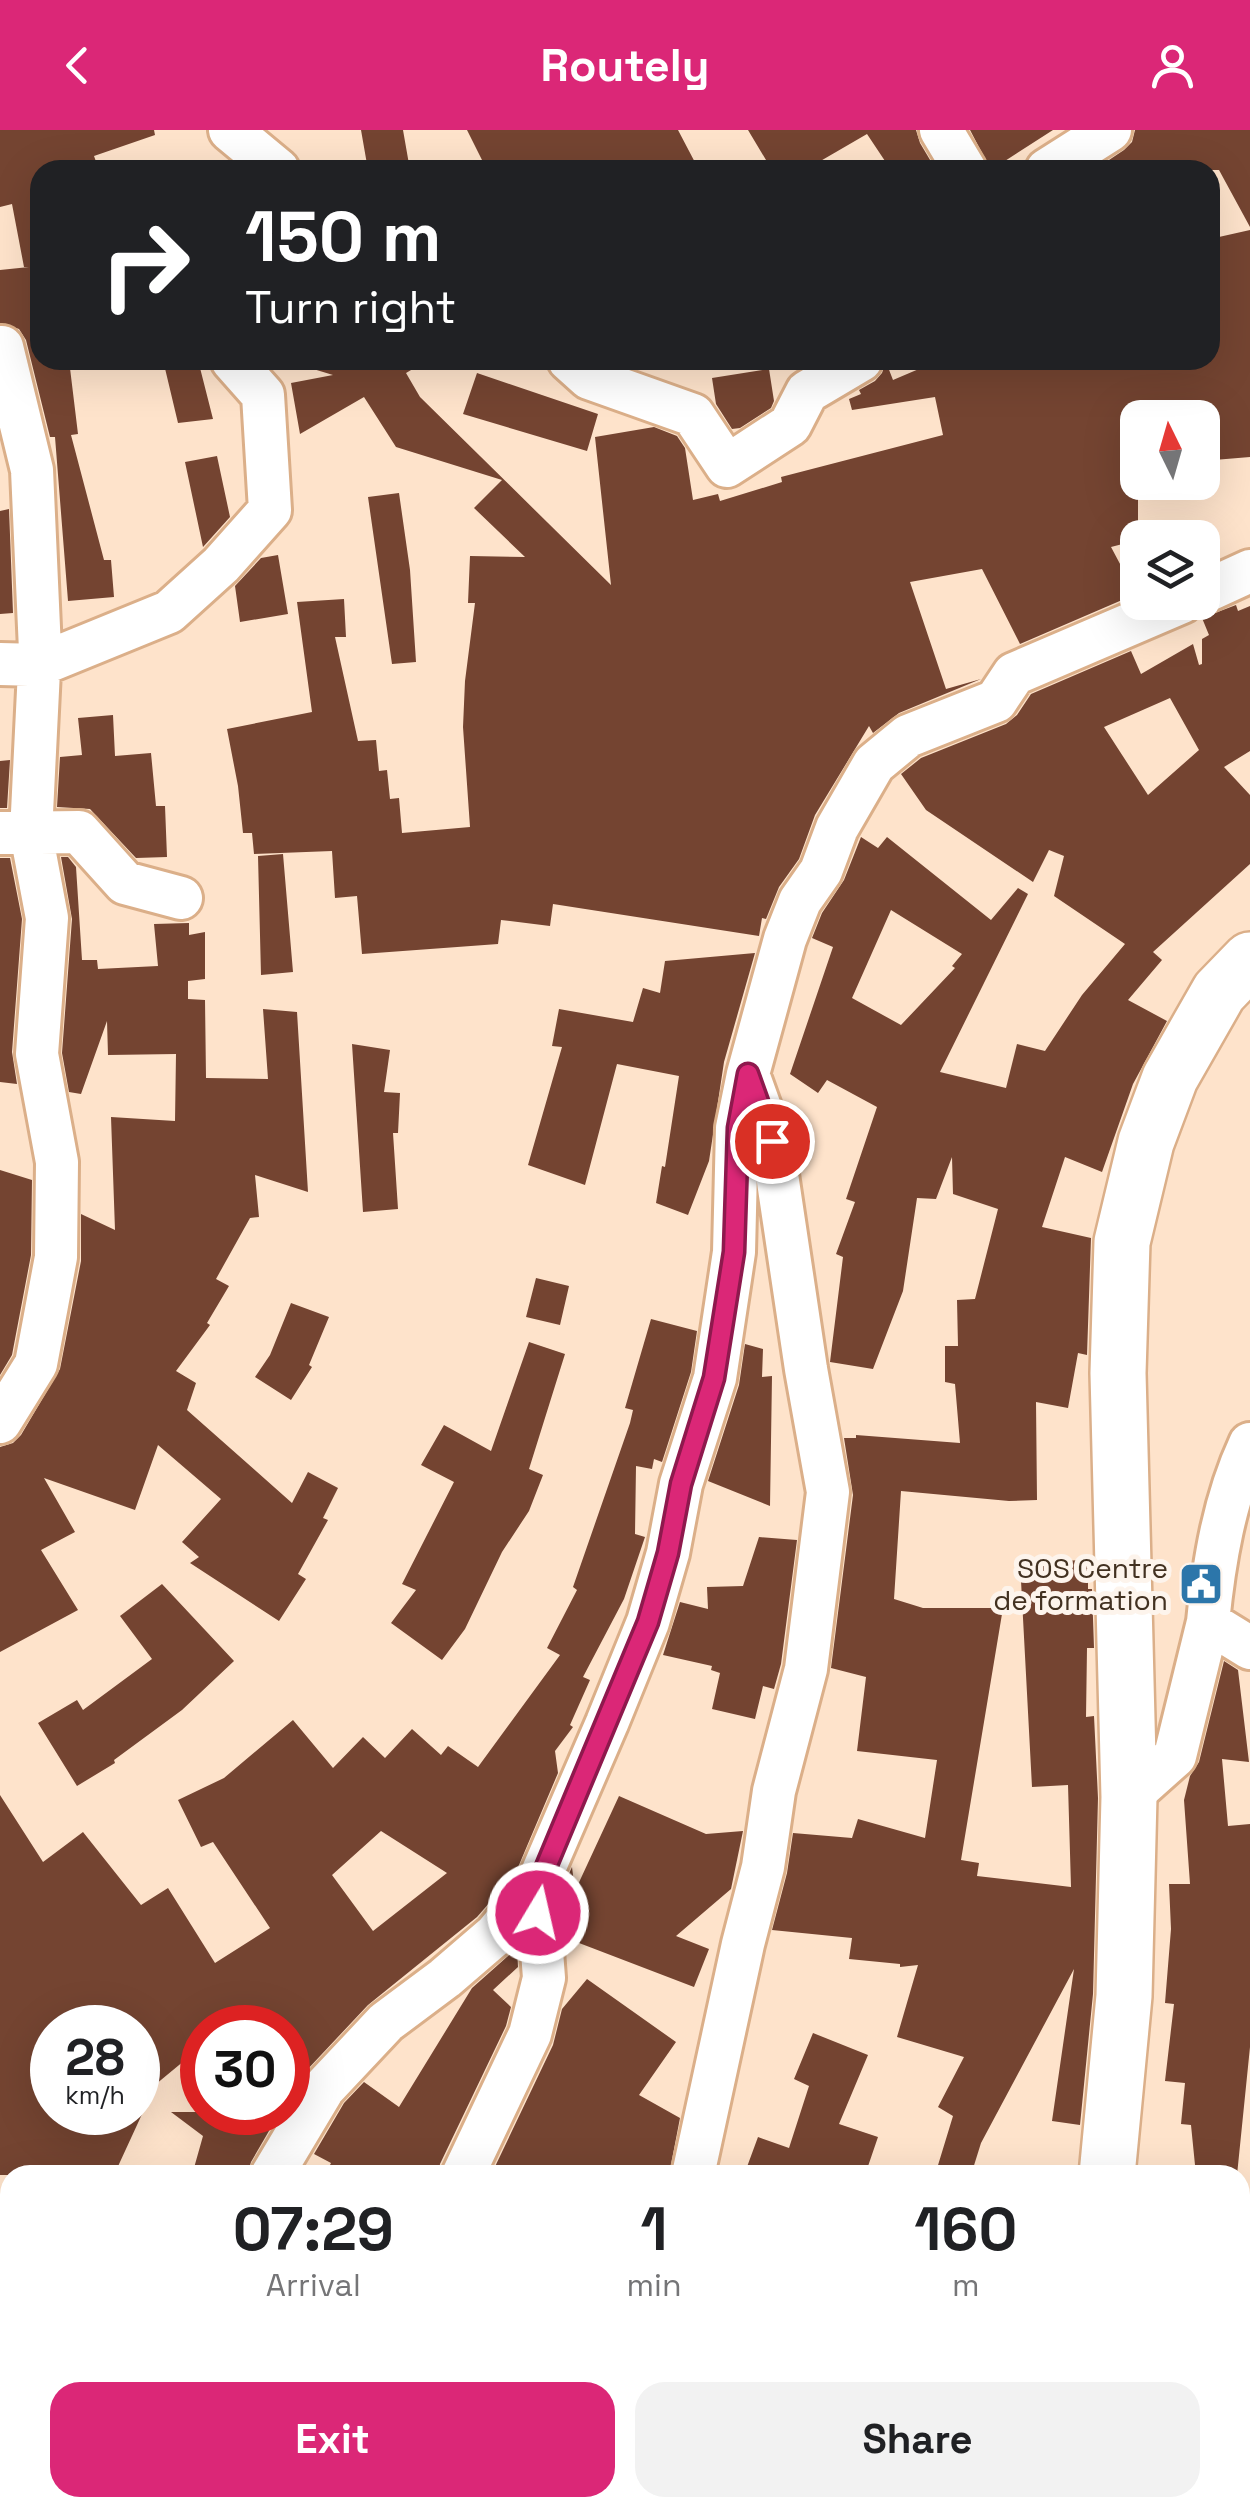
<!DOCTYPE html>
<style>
:root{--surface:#fff;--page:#f2f2f2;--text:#202124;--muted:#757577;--accent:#db2777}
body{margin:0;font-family:"Space Grotesk",sans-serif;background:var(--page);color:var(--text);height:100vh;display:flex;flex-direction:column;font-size:38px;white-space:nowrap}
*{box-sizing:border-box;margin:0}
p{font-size:32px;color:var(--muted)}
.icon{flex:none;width:55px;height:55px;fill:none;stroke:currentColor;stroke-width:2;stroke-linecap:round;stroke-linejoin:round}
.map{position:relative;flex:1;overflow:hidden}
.panel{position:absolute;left:0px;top:2035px;width:1250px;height:352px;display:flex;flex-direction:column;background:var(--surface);border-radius:30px 30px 0 0;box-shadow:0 10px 40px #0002}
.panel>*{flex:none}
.hud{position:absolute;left:30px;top:30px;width:1190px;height:210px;border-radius:30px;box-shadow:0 10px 40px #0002;background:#202124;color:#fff;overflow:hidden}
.needle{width:65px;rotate:355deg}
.controls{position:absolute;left:1120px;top:270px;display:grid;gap:20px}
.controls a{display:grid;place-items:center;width:100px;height:100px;border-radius:20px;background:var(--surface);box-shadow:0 10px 40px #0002;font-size:50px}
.speed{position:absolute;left:30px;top:1875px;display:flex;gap:20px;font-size:50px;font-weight:700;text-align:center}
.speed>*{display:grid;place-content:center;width:130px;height:130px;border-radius:50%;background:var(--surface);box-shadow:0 10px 40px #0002;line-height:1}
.speed small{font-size:25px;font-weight:400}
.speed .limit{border:15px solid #d22;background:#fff;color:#111}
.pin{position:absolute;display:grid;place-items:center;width:85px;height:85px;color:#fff;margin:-42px;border:5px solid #fff;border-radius:50%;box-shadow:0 2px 10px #0007}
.me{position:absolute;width:110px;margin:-55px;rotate:9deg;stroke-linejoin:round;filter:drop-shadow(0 0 8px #0008)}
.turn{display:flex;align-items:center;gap:35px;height:210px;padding:0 50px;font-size:45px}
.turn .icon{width:130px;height:130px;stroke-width:2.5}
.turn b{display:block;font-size:70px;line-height:85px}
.eta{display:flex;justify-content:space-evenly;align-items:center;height:170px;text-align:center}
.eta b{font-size:60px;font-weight:700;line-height:70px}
.cta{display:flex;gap:20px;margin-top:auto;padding:20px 50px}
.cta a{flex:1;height:115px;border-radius:30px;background:var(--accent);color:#fff;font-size:40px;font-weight:700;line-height:115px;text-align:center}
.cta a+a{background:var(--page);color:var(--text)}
header{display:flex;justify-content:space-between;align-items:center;height:130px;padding:0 50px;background:var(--accent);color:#fff;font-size:45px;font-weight:700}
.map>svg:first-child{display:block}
.building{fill:#744431;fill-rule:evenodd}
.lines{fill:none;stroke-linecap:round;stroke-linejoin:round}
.minor-casing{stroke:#dbaf89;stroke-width:48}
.tertiary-casing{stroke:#dbaf89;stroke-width:60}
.minor{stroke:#fff;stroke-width:42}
.tertiary{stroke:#fff;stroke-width:55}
.route-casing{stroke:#8e194d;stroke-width:25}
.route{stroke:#db2777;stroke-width:18}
.labels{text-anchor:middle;stroke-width:10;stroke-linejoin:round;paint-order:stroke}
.poi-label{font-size:28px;fill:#423121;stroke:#fdf4ec;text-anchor:end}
</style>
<header><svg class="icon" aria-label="back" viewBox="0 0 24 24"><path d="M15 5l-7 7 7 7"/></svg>Routely<svg class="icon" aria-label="person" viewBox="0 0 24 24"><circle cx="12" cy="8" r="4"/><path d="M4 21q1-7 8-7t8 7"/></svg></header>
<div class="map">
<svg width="1250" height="2386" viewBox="0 0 1250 2386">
<rect width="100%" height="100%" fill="#fee3cb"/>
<path class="building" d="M 0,0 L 154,0 L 155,5 L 94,26 L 99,40 L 40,40 L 40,230 L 69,230 L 78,304 L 71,305 L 104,430 L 111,430 L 114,467 L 68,471 L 55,307 L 50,307 L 26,210 L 19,199 L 0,193 L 0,140 L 29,137 L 24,137 L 12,74 L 0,77 Z
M 361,0 L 403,0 L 410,40 L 368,40 Z
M 467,0 L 678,0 L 699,40 L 487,40 Z
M 748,0 L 916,0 L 920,13 L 936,40 L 891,40 L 867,4 L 805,40 L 772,40 Z
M 970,0 L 1053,0 L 991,40 Z
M 1135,0 L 1250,0 L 1250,97 L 1219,40 L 1094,40 L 1124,20 L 1132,12 Z
M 1250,100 L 1250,327 L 1202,331 L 1202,288 L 1123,288 L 1134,358 L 1138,357 L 1138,410 L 1111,417 L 1136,464 L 1020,514 L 982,439 L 910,452 L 946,559 L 981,549 L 899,583 L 873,603 L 869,596 L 815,685 L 799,729 L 779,757 L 766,789 L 762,788 L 759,806 L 553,774 L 550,796 L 501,790 L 498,814 L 362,824 L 357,766 L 335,768 L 332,721 L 254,724 L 252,703 L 243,703 L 238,656 L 227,599 L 312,582 L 297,472 L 344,469 L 346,507 L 335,507 L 358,611 L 376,610 L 379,641 L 387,640 L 390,669 L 399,668 L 402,703 L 470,697 L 463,597 L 465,551 L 475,473 L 468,473 L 470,426 L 525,427 L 474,378 L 502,350 L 396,317 L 364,267 L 300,304 L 291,253 L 333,245 L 310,238 L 312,230 L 422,230 L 423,233 L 406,243 L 420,267 L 611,455 L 595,307 L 654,297 L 677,306 L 685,318 L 693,370 L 718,364 L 720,371 L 782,352 L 781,347 L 943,305 L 935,267 L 852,280 L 849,269 L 861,264 L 859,260 L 875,251 L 882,243 L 886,232 L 893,250 L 940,230 L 1210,230 L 1210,109 Z
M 163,230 L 198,230 L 213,289 L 178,293 Z
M 769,239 L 774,271 L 771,278 L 740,298 L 732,299 L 716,274 L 712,248 Z
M 477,243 L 598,284 L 587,321 L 463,284 Z
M 217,326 L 230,387 L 203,417 L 185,332 Z
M 399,363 L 410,440 L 416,532 L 392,534 L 368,367 Z
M 9,379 L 13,483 L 0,484 L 0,381 Z
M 278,425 L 288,484 L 240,492 L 235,456 L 261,428 Z
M 1236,475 L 1238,481 L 1250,476 L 1250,621 L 1224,637 L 1250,665 L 1250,734 L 1153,822 L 1162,830 L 1128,870 L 1167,891 L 1133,954 L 1102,1042 L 1065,1027 L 1042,1097 L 1091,1108 L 1087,1225 L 1078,1223 L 1068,1278 L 1036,1272 L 1037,1370 L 1009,1371 L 901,1361 L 894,1469 L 923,1478 L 1003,1478 L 961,1730 L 979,1733 L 977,1746 L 1071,1757 L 1068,1655 L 1032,1657 L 1020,1432 L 1088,1430 L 1088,1459 L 1092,1459 L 1094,1518 L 1087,1518 L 1086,1587 L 1094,1586 L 1098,1668 L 1093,1864 L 1080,1995 L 1052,1991 L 1074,1839 L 981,2013 L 971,2045 L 935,2045 L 953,1986 L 938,1977 L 964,1927 L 897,1907 L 918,1835 L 900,1837 L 900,1834 L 849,1829 L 852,1808 L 772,1800 L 787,1743 L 793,1703 L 852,1708 L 858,1689 L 925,1708 L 937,1630 L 857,1621 L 866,1547 L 831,1538 L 853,1365 L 844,1308 L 856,1308 L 856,1305 L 960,1313 L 955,1254 L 945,1252 L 945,1216 L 958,1216 L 957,1170 L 975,1169 L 998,1079 L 953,1064 L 952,1027 L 936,1069 L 917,1068 L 903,1161 L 873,1239 L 830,1232 L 843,1127 L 836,1124 L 855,1072 L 846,1069 L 877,977 L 827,950 L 818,963 L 790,944 L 833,817 L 812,808 L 822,783 L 844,750 L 861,707 L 878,718 L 887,707 L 991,790 L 1018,758 L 1028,764 L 940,942 L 1006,958 L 1017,914 L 1045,921 L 1082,865 L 1125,814 L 1054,766 L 1064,726 L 1049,720 L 1033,752 L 926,680 L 901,644 L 921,628 L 1006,594 L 1017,585 L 1031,564 L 1131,521 L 1141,544 L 1193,514 L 1199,535 L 1202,534 L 1202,509 L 1209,505 L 1202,488 ZM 1170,568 L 1199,620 L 1148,665 L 1104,597 ZM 891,780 L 962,824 L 952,836 L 955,838 L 901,895 L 852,868 Z
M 113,585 L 115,626 L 151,623 L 156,676 L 165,676 L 167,727 L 136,728 L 90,679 L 57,677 L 60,627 L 82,625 L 78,588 Z
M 10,630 L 7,678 L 0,678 L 0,631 Z
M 283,724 L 293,842 L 261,845 L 258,726 Z
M 61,727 L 68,727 L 76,737 L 82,830 L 97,830 L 98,839 L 158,836 L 154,794 L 189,793 L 189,805 L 205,802 L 205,849 L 188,851 L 188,869 L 205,870 L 206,948 L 268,949 L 263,879 L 297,882 L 308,1062 L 255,1045 L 259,1087 L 250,1088 L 216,1149 L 229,1156 L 207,1193 L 210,1195 L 176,1241 L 196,1253 L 187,1280 L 292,1373 L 308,1342 L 338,1358 L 323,1388 L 328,1390 L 298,1444 L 306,1449 L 279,1491 L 190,1433 L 199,1427 L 182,1412 L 221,1369 L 158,1315 L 135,1380 L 44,1348 L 75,1402 L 41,1420 L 78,1480 L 0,1522 L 0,1317 L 13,1313 L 21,1305 L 60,1239 L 81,1131 L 81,1084 L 115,1100 L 111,987 L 175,991 L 176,924 L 108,925 L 107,891 L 81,964 L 69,962 L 62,923 L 72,789 Z
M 0,728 L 10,728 L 22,789 L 12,922 L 17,954 L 0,952 Z
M 755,823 L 724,932 L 709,1031 L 688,1085 L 656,1073 L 662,1036 L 665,1037 L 679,946 L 617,934 L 585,1055 L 528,1035 L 562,917 L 552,916 L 559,879 L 633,892 L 643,858 L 660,863 L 665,831 Z
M 352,914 L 390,920 L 384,962 L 400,963 L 398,1003 L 393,1003 L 398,1079 L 363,1082 Z
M 0,1040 L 32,1050 L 31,1125 L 12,1225 L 0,1245 Z
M 536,1148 L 569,1156 L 560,1195 L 526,1187 Z
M 291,1173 L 329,1187 L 309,1235 L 312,1237 L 291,1270 L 255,1247 L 270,1225 Z
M 651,1189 L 697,1201 L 691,1242 L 662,1332 L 654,1329 L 652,1339 L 636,1336 L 635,1404 L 645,1407 L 624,1469 L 583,1547 L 590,1550 L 570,1595 L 573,1597 L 555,1621 L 558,1643 L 516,1742 L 477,1787 L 368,1875 L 306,1941 L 288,1970 L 288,1898 L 202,1898 L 202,1916 L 138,1969 L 138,1898 L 52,1898 L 52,1982 L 143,1982 L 114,2045 L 0,2045 L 0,1665 L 43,1732 L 83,1702 L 141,1775 L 168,1758 L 215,1833 L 270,1798 L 213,1712 L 201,1717 L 178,1670 L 224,1648 L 293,1590 L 333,1638 L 363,1607 L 385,1628 L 412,1599 L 441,1625 L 448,1616 L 478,1637 L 560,1525 L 547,1518 L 577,1460 L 573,1457 L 630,1293 L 633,1280 L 625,1278 ZM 381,1701 L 447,1743 L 373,1801 L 332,1745 Z
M 529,1212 L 565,1224 L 529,1339 L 543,1345 L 529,1381 L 502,1422 L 465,1499 L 442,1530 L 391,1493 L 416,1460 L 402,1454 L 454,1352 L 421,1335 L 444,1295 L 491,1321 Z
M 745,1214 L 763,1219 L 762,1247 L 772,1246 L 770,1376 L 708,1351 L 739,1255 Z
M 759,1407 L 797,1410 L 781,1534 L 774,1559 L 763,1556 L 755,1589 L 712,1579 L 720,1543 L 711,1540 L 712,1536 L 663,1525 L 680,1472 L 708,1479 L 707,1457 L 743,1456 Z
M 162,1454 L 234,1531 L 182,1580 L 114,1630 L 115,1633 L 77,1656 L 38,1593 L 77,1570 L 83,1580 L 152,1529 L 120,1486 Z
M 1224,1531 L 1238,1540 L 1249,1632 L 1222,1629 L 1228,1696 L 1250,1694 L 1250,1917 L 1237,2045 L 1196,2045 L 1191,1995 L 1181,1994 L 1185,1953 L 1165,1951 L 1174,1874 L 1165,1873 L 1171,1799 L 1169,1754 L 1190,1754 L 1184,1670 L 1190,1646 L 1199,1632 Z
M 619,1666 L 706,1704 L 743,1701 L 731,1759 L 676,1806 L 709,1819 L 694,1857 L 566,1808 L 562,1759 L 572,1737 L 575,1761 Z
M 517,1818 L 518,1837 L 493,1860 L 511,1877 L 506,1896 L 440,2034 L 438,2045 L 325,2045 L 331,2033 L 314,2024 L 344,1973 L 364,1952 L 399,1977 L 472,1858 Z
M 587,1849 L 676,1912 L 639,1965 L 680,1988 L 669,2045 L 491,2045 L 553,1915 L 562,1879 Z
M 813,1903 L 868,1925 L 839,1994 L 878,2007 L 865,2045 L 744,2045 L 758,2007 L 789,2018 L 809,1956 L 794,1949 Z
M 171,1982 L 280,1982 L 251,2032 L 247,2045 L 192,2045 L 203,2006 Z"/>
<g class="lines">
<defs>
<path id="minor" d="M 230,0 L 278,40
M 941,0 L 965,40
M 1047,40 L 1110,0
M 569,230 L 589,248 L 693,285 L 727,336 L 790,295 L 807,262 L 861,230
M 1202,463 L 1250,441
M 0,534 L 39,535 L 169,482 L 221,435 L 270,380 L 263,265 L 232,230
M 0,703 L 79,702 L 125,753 L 181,768
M 0,1292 L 36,1234 L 56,1127 L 57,1032 L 37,924 L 47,788 L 31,703 L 40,520 L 32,340 L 2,217
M 1208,1492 C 1214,1432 1224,1370 1250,1314
M 1129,1667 L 1175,1626 L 1208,1492 L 1250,1518
M 272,2045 L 324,1958 L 386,1892 L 445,1848 L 495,1805 L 537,1755 L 607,1593 L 648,1492 L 668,1423 L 681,1354 L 715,1248 L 734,1122 L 737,998 L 748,944 L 785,809 L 800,771 L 821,741 L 837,698 L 874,634 L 908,606 L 996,571 L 1014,544 L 1182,472
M 463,2045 L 530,1904 L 544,1848 L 537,1755
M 693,2045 L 743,1814 L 763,1737 L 774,1661 L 806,1539 L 828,1362 L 806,1239 L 772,1011 L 748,944
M 1240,2321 L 1250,2318
M 162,2386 L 165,2378
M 355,2386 L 358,2378
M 622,2386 L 624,2378
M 935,2386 L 943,2378"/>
<path id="tertiary" d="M 1107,2045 L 1124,1866 L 1129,1667 L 1118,1243 L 1122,1112 L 1146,1012 L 1170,948 L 1219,862 L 1250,830
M 1080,2386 L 1080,2378"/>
</defs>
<use href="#minor" class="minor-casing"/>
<use href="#tertiary" class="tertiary-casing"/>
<use href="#minor" class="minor"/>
<use href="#tertiary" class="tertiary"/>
</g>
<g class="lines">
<defs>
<path id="route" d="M 538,1783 L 538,1756 L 648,1492 L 668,1423 L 681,1354 L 714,1248 L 734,1122 L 738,998 L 748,944 L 772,1011"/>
</defs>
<use href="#route" class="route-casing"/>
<use href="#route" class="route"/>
</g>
<defs>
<symbol id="civic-square" viewBox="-11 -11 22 22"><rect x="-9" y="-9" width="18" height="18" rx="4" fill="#2c76aa" stroke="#fdf4ec"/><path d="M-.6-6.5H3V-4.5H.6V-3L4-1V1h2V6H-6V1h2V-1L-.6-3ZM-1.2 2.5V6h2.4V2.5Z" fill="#fff"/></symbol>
</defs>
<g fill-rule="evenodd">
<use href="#civic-square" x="1176" y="1429" width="50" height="50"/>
</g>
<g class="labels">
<g class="poi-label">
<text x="1168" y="1448">SOS Centre<tspan x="1168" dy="32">de formation</tspan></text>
</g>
</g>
</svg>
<div class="controls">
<a><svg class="needle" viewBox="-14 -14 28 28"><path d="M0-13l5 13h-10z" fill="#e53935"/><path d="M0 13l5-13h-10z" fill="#757577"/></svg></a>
<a><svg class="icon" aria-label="layers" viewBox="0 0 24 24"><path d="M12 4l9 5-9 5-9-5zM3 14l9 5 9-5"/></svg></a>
</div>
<div class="speed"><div>28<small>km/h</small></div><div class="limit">30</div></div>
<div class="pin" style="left:772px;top:1011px;background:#d93025"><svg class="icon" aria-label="arrive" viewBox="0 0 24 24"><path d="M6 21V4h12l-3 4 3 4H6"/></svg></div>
<svg class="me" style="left:538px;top:1783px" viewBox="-20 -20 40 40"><circle r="17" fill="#db2777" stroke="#fff" stroke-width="3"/><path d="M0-11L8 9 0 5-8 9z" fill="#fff"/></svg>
<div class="hud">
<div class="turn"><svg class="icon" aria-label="right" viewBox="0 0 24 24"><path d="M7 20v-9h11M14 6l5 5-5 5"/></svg><div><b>150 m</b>Turn right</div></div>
</div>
<section class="panel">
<div class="eta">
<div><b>07:29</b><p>Arrival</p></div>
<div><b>1</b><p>min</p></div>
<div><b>160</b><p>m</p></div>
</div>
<div class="cta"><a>Exit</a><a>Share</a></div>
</section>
</div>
